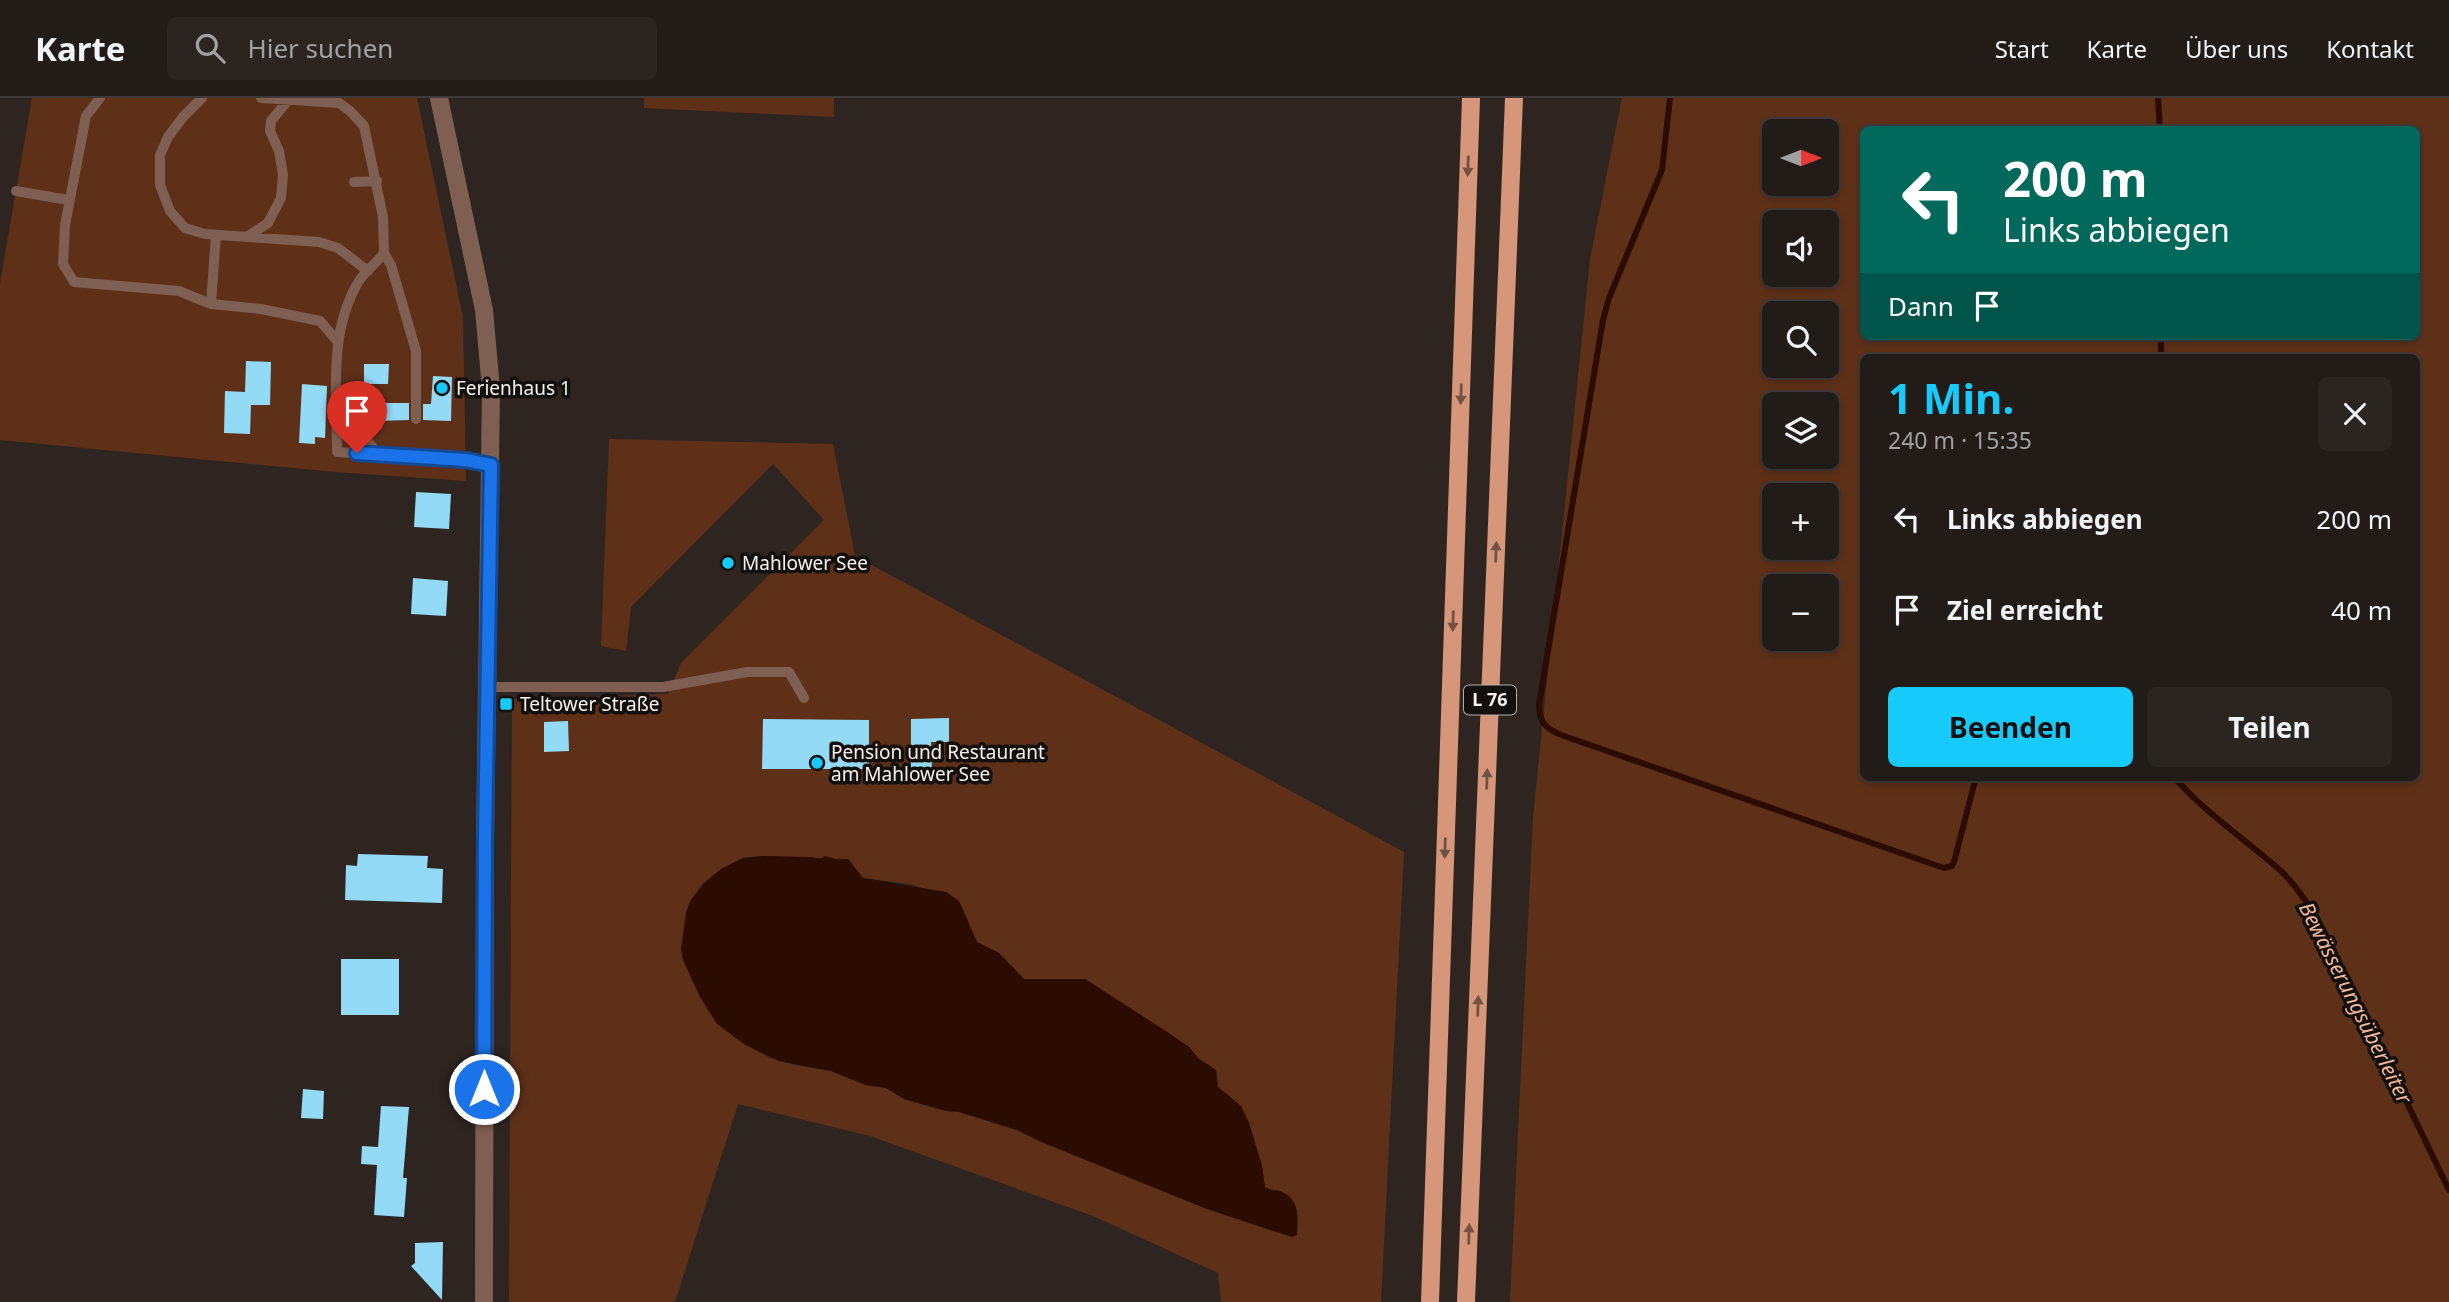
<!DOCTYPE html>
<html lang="de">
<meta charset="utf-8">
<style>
:root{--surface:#221c18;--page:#2a2521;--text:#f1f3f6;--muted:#a2a1a2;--line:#3f3a37;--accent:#16cafb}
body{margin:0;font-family:"Noto Sans",sans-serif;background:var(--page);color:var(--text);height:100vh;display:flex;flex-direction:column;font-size:26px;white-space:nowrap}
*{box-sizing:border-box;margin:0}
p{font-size:23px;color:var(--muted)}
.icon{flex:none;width:38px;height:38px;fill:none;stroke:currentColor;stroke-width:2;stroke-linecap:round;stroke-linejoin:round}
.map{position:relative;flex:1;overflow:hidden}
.side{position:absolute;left:1860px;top:256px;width:560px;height:427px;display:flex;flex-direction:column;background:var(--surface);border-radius:10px;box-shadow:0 4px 10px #0003,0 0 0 2px var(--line)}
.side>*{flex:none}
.top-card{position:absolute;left:1860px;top:28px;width:560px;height:214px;border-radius:10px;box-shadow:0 4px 10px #0003,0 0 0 2px var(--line);background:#00695c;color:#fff;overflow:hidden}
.needle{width:46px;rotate:90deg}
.controls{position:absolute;left:1762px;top:21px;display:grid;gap:14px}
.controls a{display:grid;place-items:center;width:77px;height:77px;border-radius:10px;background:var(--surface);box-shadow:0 4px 10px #0003,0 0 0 2px var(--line);font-size:35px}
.pin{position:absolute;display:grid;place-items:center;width:60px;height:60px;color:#fff;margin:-72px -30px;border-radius:50% 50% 50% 0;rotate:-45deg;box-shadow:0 0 7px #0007}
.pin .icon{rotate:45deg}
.me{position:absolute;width:77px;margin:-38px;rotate:0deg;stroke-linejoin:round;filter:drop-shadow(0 0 5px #0008)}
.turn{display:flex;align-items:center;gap:24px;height:147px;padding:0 28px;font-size:32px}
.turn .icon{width:91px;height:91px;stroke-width:2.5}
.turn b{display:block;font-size:49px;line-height:60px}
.then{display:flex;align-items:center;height:66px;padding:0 28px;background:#0003;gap:14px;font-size:26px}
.round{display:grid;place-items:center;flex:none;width:74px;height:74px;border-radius:10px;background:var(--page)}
.summary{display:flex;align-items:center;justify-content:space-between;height:119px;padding:0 28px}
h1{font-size:42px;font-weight:700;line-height:52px;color:var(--accent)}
.cta{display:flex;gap:14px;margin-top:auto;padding:14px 28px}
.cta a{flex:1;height:80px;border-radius:10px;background:var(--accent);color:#111;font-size:28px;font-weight:700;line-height:80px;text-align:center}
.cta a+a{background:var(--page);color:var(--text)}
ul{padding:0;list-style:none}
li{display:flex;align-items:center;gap:21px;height:91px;padding:0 28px}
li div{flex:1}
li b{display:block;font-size:26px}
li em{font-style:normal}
header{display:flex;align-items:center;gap:42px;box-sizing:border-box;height:98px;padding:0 35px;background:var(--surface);border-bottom:2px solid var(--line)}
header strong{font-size:33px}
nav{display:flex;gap:38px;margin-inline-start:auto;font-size:24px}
.search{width:490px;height:63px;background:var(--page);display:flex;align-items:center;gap:18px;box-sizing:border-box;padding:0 24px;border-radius:10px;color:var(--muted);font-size:26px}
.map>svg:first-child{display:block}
.green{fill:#5e3018;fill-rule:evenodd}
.water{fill:#2c0b00}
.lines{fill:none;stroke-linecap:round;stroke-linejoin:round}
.stream{stroke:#2c0b00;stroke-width:6}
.building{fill:#93daf6}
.lane{stroke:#7e5f51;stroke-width:10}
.street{stroke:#7e5f51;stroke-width:18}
.primary{stroke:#d59679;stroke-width:18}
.oneway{fill:#745243}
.route-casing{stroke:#114b97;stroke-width:18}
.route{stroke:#1a73e8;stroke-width:12}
.poi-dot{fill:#16cafb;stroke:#130f0d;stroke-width:2.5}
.labels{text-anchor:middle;stroke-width:7;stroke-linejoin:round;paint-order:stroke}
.shield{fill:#130f0d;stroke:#b3adaa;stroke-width:2}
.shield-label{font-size:18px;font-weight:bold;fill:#f8f1ee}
.poi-label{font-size:19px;fill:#f8f1ee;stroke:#130f0d;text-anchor:start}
.water-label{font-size:21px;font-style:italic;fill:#f3b79b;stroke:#130f0d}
</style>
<header>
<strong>Karte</strong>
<div class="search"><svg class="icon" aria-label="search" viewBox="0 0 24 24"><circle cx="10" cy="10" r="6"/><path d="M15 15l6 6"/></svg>Hier suchen</div>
<nav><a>Start</a><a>Karte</a><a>Über uns</a><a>Kontakt</a></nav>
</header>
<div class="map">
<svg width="2449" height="1204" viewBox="0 0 2449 1204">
<rect width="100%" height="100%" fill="#2e2520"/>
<path class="green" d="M 32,0 L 417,0 L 463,219 L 466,383 L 336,374 L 0,342 L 0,185 Z
M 644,0 L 834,0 L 834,19 L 644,10 Z
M 1622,0 L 2449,0 L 2449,1204 L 1510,1204 L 1533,719 L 1590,161 ZM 1864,32 L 2417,32 L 2417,238 L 1864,238 ZM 1827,33 L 1827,86 L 1774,86 L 1774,33 ZM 1827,124 L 1827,177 L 1774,177 L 1774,124 ZM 1827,215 L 1827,268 L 1774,268 L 1774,215 ZM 1864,259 L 2417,259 L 2417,679 L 1864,679 ZM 1827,306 L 1827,359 L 1774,359 L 1774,306 ZM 1827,397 L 1827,450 L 1774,450 L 1774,397 ZM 1774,488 L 1827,488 L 1827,541 L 1774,541 Z
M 609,341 L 833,346 L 855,458 L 1404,754 L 1381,1204 L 1221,1204 L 1218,1175 L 1093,1118 L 870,1038 L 738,1006 L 675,1204 L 509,1204 L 512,601 L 668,596 L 681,565 L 824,422 L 773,366 L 631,509 L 626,553 L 601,548 ZM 763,758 L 848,761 L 863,780 L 910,786 L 959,803 L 977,844 L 999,855 L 1024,881 L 1085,881 L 1189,949 L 1198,960 L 1216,972 L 1218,989 L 1241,1008 L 1249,1025 L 1262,1068 L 1265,1090 L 1269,1092 L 1281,1093 C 1298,1110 1302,1115 1292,1139 L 1207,1111 L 1039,1043 L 1017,1032 L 959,1014 L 946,1013 L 904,1001 L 886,990 L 866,987 L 831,973 L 795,967 L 770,960 L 744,946 L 708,912 L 691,881 L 691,802 L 703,786 L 721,771 L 743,760 Z"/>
<path class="water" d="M 763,758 L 812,759 L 820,761 L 825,758 L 839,762 L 848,761 L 863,780 L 946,794 L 959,803 L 977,844 L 999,855 L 1024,881 L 1085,881 L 1166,933 L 1189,949 L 1198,960 L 1216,972 L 1218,989 L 1241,1008 L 1249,1025 L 1262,1068 L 1265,1089 C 1271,1093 1276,1091 1282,1094 C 1300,1101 1298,1122 1297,1137 L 1292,1139 L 1207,1111 L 1039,1043 L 1017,1032 L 959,1014 L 946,1013 L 904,1001 L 886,990 L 866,987 L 831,973 L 779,963 L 744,946 L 717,926 L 700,899 L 683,862 L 681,852 L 686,814 L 691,802 L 703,786 L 721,771 L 743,760 Z"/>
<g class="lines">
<path class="stream" d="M 1670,0 L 1662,72 L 1609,200 L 1603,222 L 1539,607 C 1539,625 1547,632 1564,638 L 1944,770 L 1952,768 L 1954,764 L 1976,679
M 2158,0 L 2160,32
M 2161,238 L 2161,259
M 2174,679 C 2205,715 2246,742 2281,773 C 2300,791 2312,813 2325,835 L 2449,1092"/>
</g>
<path class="building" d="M 246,263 L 271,264 L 270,307 L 251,307 L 250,336 L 224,335 L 225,293 L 245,294 Z
M 364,266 L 389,266 L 388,286 L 364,286 Z
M 433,278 L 452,279 L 451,323 L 423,322 L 423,306 L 431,306 Z
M 302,286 L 327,288 L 325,340 L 315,339 L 315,346 L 299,345 Z
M 377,305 L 409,305 L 409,322 L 377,323 Z
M 416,394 L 451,396 L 449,431 L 414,429 Z
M 413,480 L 448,483 L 446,518 L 411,516 Z
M 949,620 L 949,644 L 931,644 L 932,674 L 911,674 L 911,621 Z
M 763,621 L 869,622 L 869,671 L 762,671 Z
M 568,623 L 569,653 L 544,654 L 544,624 Z
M 358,756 L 428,758 L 427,770 L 443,771 L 442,805 L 345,802 L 346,767 L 357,768 Z
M 341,861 L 399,861 L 399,917 L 341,917 Z
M 303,991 L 324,993 L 323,1021 L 301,1020 Z
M 381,1008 L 409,1009 L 403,1080 L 407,1080 L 404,1119 L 374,1117 L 377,1067 L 361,1066 L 362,1048 L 378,1049 Z
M 443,1144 L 442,1202 L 411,1168 L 415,1165 L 415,1145 Z"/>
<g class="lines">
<path class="lane" d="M 100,0 L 86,18 L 65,127 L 63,166 L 74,184 L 179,193 L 211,206 L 261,211 L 320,223 L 338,244
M 202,0 L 183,19 L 168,39 L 160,57 L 160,87 L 170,113 L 185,130 L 205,136 L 319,144 L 338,150 L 368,173
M 261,0 L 339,5 L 350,13 L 364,28 L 383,119 L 384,155 C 377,165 365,173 359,183 C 328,233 337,297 337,354 L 466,362 L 491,367
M 354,84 L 377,83
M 16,93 L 68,102
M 248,138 L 268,125 L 281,100 L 283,77 L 279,53 L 270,33 L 271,23 L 288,2
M 384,155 L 391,167 L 416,253 L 416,321
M 211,206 L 216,137
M 337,305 L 378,356
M 487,589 L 663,589 L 747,574 L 789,574 L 804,600"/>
<path class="street" d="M 439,0 L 484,212 L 491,291 L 485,741 L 484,1204"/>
<path class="primary" d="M 1430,1204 L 1471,0
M 1466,1204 L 1514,0"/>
</g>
<defs><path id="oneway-solid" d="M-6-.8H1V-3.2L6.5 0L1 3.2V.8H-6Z" transform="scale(1.75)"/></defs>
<g class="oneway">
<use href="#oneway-solid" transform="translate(1468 68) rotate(92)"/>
<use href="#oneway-solid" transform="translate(1461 296) rotate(92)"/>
<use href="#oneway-solid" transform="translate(1496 454) rotate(-88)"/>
<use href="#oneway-solid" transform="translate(1453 523) rotate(92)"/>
<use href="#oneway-solid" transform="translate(1487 681) rotate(-88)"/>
<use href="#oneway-solid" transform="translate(1445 750) rotate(92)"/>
<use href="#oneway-solid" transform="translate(1478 908) rotate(-88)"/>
<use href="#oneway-solid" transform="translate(1469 1136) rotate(-88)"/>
</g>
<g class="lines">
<defs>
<path id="route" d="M 357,355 L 466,362 L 491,367 L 485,741 L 484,991"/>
</defs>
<use href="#route" class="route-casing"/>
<use href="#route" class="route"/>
</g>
<g class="poi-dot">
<circle cx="442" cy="290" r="7"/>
<circle cx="728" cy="465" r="7"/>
<rect x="499" y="599" width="14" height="14" rx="3.5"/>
<circle cx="817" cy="665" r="7"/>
</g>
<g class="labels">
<rect class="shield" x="1464" y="587.5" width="52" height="29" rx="5"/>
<g class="shield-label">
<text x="1490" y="608">L 76</text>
</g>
<g class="poi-label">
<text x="456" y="297">Ferienhaus 1</text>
<text x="742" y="472">Mahlower See</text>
<text x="520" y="613">Teltower Straße</text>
<text x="831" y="661">Pension und Restaurant<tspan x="831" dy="22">am Mahlower See</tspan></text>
</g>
<g class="water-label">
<text transform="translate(2355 905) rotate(63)" y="7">Bewässerungsüberleiter</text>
</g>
</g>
</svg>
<div class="controls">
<a><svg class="needle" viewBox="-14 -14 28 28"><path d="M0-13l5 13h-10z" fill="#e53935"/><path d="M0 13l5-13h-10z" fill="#a2a1a2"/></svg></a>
<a><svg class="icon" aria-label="sound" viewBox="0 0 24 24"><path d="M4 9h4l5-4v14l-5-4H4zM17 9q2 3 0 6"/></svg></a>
<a><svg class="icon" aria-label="search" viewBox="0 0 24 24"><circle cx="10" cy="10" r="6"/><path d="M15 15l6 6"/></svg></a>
<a><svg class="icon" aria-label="layers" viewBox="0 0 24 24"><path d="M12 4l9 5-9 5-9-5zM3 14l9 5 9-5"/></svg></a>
<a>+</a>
<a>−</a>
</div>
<div class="pin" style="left:357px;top:355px;background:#d93025"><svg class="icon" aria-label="arrive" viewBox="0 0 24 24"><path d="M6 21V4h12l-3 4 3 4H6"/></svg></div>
<svg class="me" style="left:484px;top:991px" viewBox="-20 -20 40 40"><circle r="17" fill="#1a73e8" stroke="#fff" stroke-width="3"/><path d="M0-11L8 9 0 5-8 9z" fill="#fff"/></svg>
<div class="top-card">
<div class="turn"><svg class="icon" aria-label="left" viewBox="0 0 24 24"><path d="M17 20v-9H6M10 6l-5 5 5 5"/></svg><div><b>200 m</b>Links abbiegen</div></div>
<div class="then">Dann<svg class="icon" aria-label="arrive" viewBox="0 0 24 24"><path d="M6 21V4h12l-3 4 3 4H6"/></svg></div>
</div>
<section class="side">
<div class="summary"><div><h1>1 Min.</h1><p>240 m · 15:35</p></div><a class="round"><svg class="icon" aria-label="close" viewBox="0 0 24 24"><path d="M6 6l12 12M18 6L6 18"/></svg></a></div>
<ul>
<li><svg class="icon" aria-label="left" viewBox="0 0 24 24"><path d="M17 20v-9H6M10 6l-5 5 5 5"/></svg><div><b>Links abbiegen</b></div><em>200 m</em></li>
<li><svg class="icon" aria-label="arrive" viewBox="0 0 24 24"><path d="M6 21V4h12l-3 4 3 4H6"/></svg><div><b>Ziel erreicht</b></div><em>40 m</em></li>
</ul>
<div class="cta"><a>Beenden</a><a>Teilen</a></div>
</section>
</div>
